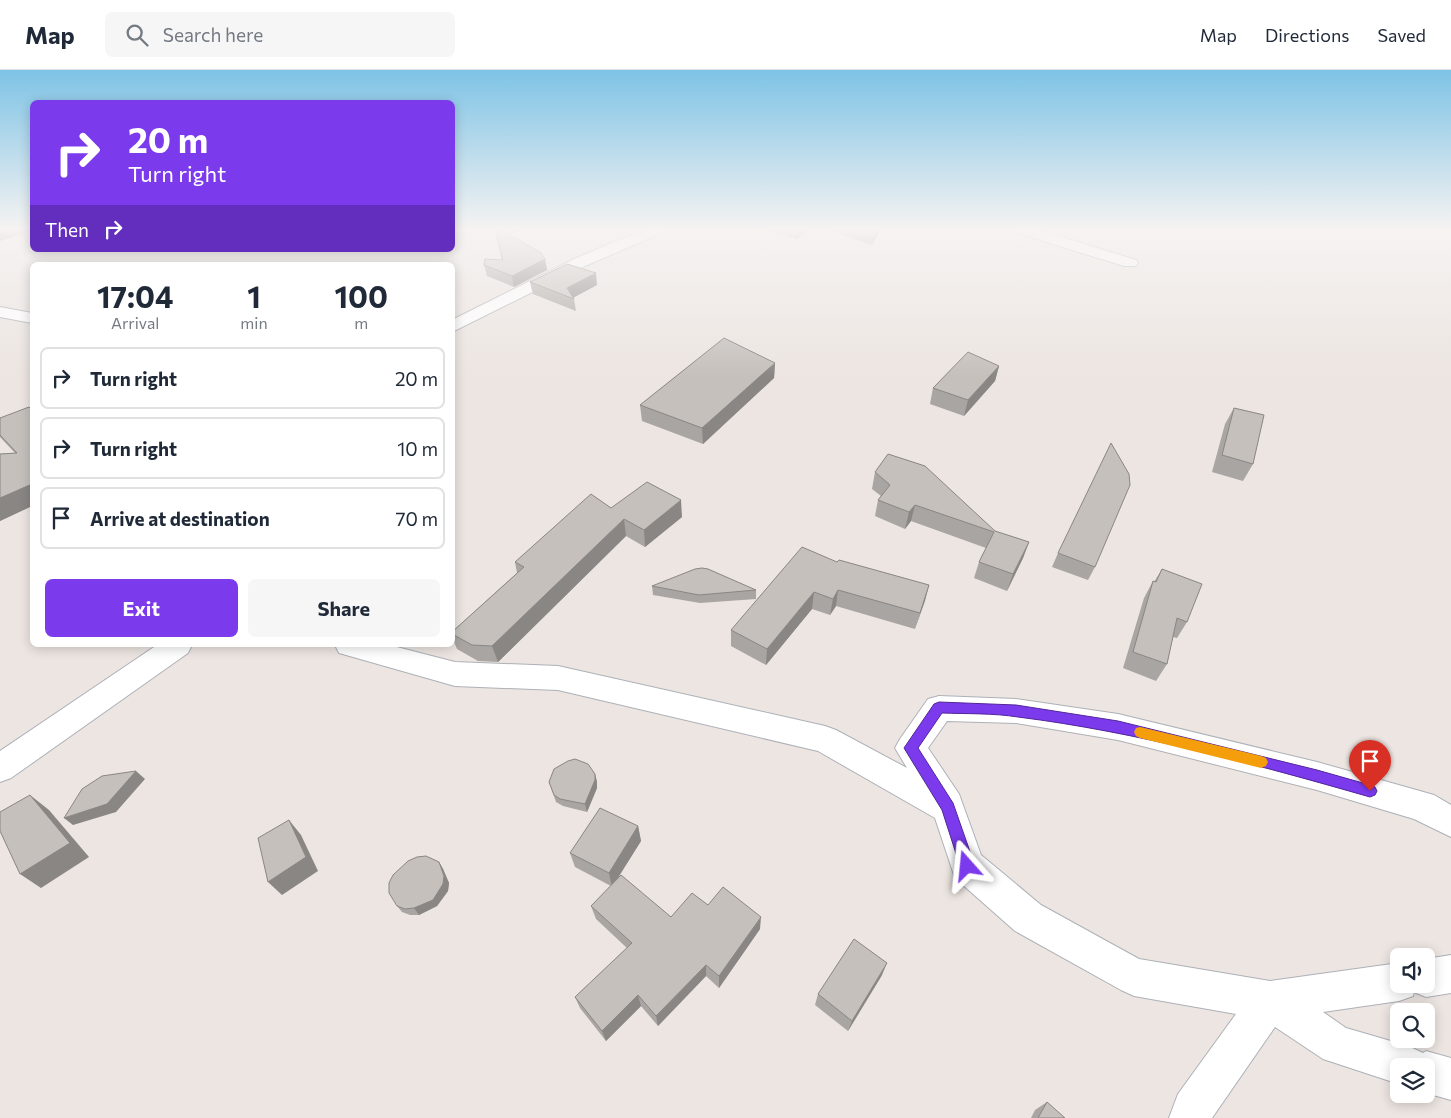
<!DOCTYPE html>
<style>
:root{--surface:#fff;--page:#f6f6f7;--text:#1f2937;--muted:#747a83;--line:#e0e1e3;--accent:#7c3aed}
body{margin:0;font-family:Commissioner,sans-serif;background:var(--page);color:var(--text);height:100vh;display:flex;flex-direction:column;font-size:19px;white-space:nowrap}
*{box-sizing:border-box;margin:0}
p{font-size:16px;color:var(--muted)}
.icon{flex:none;width:28px;height:28px;fill:none;stroke:currentColor;stroke-width:2;stroke-linecap:round;stroke-linejoin:round}
.map{position:relative;flex:1;overflow:hidden}
.drawer{position:absolute;left:30px;top:192px;width:425px;height:385px;display:flex;flex-direction:column;background:var(--surface);border-radius:8px;box-shadow:0 2px 12px #0003}
.drawer>*{flex:none}
.hud{position:absolute;left:30px;top:30px;width:425px;height:152px;border-radius:8px;box-shadow:0 2px 12px #0003;background:#7c3aed;color:#fff;overflow:hidden}
.buttons{position:absolute;left:1390px;top:878px;display:grid;gap:10px}
.buttons a{display:grid;place-items:center;width:45px;height:45px;border-radius:8px;background:var(--surface);box-shadow:0 2px 12px #0003;font-size:25px}
.pin{position:absolute;display:grid;place-items:center;width:42px;height:42px;color:#fff;margin:-51px -21px;border-radius:50% 50% 50% 0;rotate:-45deg;box-shadow:0 0 5px #0007}
.pin .icon{rotate:45deg}
.me{position:absolute;width:55px;margin:-28px;rotate:342deg;stroke-linejoin:round;filter:drop-shadow(0 0 4px #0008)}
.turn{display:flex;align-items:center;gap:18px;height:105px;padding:0 15px;font-size:22px}
.turn .icon{width:65px;height:65px;stroke-width:2.5}
.turn b{display:block;font-size:35px;line-height:42px}
.then{display:flex;align-items:center;height:48px;padding:0 15px;background:#0003;gap:10px;font-size:19px}
.eta{display:flex;justify-content:space-evenly;align-items:center;height:85px;text-align:center}
.eta b{font-size:30px;font-weight:700;line-height:35px}
.button{display:flex;gap:10px;margin-top:auto;padding:10px 15px}
.button a{flex:1;height:58px;border-radius:8px;background:var(--accent);color:#fff;font-size:20px;font-weight:700;line-height:58px;text-align:center}
.button a+a{background:var(--page);color:var(--text)}
ul{padding:0;list-style:none}
li{display:flex;align-items:center;gap:15px;height:62px;margin:0 10px 8px;padding:0 5px;border:2px solid var(--line);border-radius:8px}
li div{flex:1}
li b{display:block;font-size:19px}
li em{font-style:normal}
header{display:flex;align-items:center;gap:30px;box-sizing:border-box;height:70px;padding:0 25px;background:var(--surface);border-bottom:1px solid var(--line)}
header strong{font-size:24px}
nav{display:flex;gap:28px;margin-inline-start:auto;font-size:18px}
.search{width:350px;height:45px;background:var(--page);display:flex;align-items:center;gap:12px;box-sizing:border-box;padding:0 18px;border-radius:8px;color:var(--muted);font-size:19px}
.map>svg:first-child{display:block}
.lines{fill:none;stroke-linecap:round;stroke-linejoin:round}
.street-casing{stroke:#adb1b7;stroke-width:2}
.street{fill:#fff;fill-rule:evenodd}
.wall{fill:#a9a5a2}
.shaded-wall{fill:#8a8684}
.building{fill:#c5c0bc;stroke:#8a8684}
.route{fill:#7c3aed;stroke:#51269a}
.slow{fill:#f59e0b}
</style>
<header>
<strong>Map</strong>
<div class="search"><svg class="icon" aria-label="search" viewBox="0 0 24 24"><circle cx="10" cy="10" r="6"/><path d="M15 15l6 6"/></svg>Search here</div>
<nav><a>Map</a><a>Directions</a><a>Saved</a></nav>
</header>
<div class="map">
<svg width="1451" height="1048" viewBox="0 0 1451 1048">
<rect width="100%" height="100%" fill="#ece5e1"/>
<g class="lines">
<defs>
<path id="street" d="M 645,159 L 666,159 L 664,162 L 585,196 L 452,262 L 452,250 L 574,189 Z
M 1012,159 L 1036,159 L 1136,190 L 1138,193 L 1136,196 L 1124,196 L 1014,162 Z
M 0,237 L 32,243 L 32,253 L 0,247 Z
M 157,575 L 192,575 L 188,583 L 11,708 L 0,712 L 0,681 Z
M 335,575 L 389,575 L 455,592 L 558,596 L 825,656 L 836,660 L 907,698 L 895,678 L 900,669 L 928,629 L 939,626 L 1016,629 L 1118,644 L 1317,692 L 1434,725 L 1451,735 L 1451,767 L 1414,749 L 1317,720 L 1118,670 L 1016,653 L 947,651 L 928,678 L 959,724 L 981,785 L 1041,835 L 1139,889 L 1270,911 L 1399,893 L 1399,914 L 1426,914 L 1426,889 L 1451,885 L 1451,923 L 1426,927 L 1414,922 L 1413,926 L 1399,931 L 1323,942 L 1346,958 L 1408,976 L 1423,983 L 1426,981 L 1451,988 L 1451,1030 L 1426,1023 L 1426,996 L 1399,996 L 1399,1014 L 1323,989 L 1275,957 L 1212,1048 L 1169,1048 L 1178,1024 L 1236,944 L 1134,926 L 1121,920 L 1015,861 L 955,808 L 935,748 L 818,681 L 558,620 L 455,616 L 339,583 Z"/>
</defs>
<use href="#street" class="street-casing"/>
<use href="#street" class="street"/>
</g>
<path class="wall" d="M 495,159 L 545,189 L 547,200 L 514,217 L 487,206 L 484,195 L 502,190 Z
M 505,159 L 521,159 L 514,162 Z
M 764,159 L 813,159 L 796,169 Z
M 824,159 L 881,159 L 872,175 Z
M 530,212 L 597,215 L 573,228 L 574,229 L 576,241 L 533,224 Z
M 775,293 L 774,308 L 703,374 L 642,351 L 640,335 Z
M 999,296 L 995,311 L 964,346 L 930,334 L 933,318 Z
M 1234,338 L 1253,394 L 1243,411 L 1212,402 L 1225,354 Z
M 32,340 L 32,436 L 0,451 L 0,384 L 15,383 L 0,367 L 0,348 Z
M 875,402 L 995,461 L 1029,472 L 1023,488 L 1007,521 L 974,508 L 979,492 L 986,478 L 911,451 L 905,459 L 875,446 L 878,430 L 881,426 L 872,419 Z
M 611,438 L 682,447 L 645,477 L 626,466 L 498,592 L 478,591 L 457,579 L 452,567 L 452,562 L 517,503 L 515,492 Z
M 1058,483 L 1095,497 L 1088,510 L 1052,497 Z
M 837,492 L 929,515 L 915,559 L 836,536 L 830,545 L 812,539 L 766,595 L 731,576 L 731,560 Z
M 1162,499 L 1187,552 L 1177,568 L 1173,567 L 1167,594 L 1156,611 L 1123,598 L 1144,528 L 1153,511 L 1154,512 Z
M 652,516 L 756,520 L 756,529 L 700,533 L 653,525 Z
M 595,704 L 597,712 L 597,718 L 587,742 L 563,736 L 556,732 L 549,712 Z
M 638,756 L 641,771 L 618,808 L 671,847 L 708,835 L 760,859 L 719,918 L 706,906 L 658,956 L 641,936 L 606,971 L 580,938 L 575,927 L 627,878 L 596,849 L 591,836 L 611,816 L 575,797 L 570,783 Z
M 439,792 L 443,799 L 449,813 L 448,821 L 437,836 L 419,845 L 410,845 L 402,842 L 397,836 Z
M 882,905 L 848,961 L 815,935 L 818,924 Z
M 1047,1032 L 1065,1048 L 1031,1048 L 1035,1040 Z"/>
<path class="shaded-wall" d="M 0,159 L 32,159 L 32,161 L 0,171 Z
M 513,159 L 521,159 L 514,162 Z
M 797,159 L 813,159 L 796,169 Z
M 876,159 L 881,159 L 872,175 L 874,162 Z
M 545,189 L 547,200 L 514,217 L 512,206 Z
M 596,203 L 597,215 L 572,228 L 567,218 Z
M 775,293 L 774,308 L 703,374 L 702,358 Z
M 999,296 L 995,311 L 964,346 L 968,330 Z
M 32,414 L 32,436 L 0,451 L 0,428 Z
M 681,430 L 682,447 L 645,477 L 644,460 Z
M 915,435 L 911,451 L 905,459 L 909,442 Z
M 624,449 L 626,466 L 498,592 L 492,576 Z
M 1029,472 L 1023,488 L 1007,521 L 1013,504 Z
M 929,515 L 925,531 L 915,559 L 920,543 Z
M 838,520 L 836,536 L 830,545 L 833,529 Z
M 814,522 L 812,539 L 766,595 L 767,579 Z
M 136,701 L 145,709 L 116,742 L 73,755 L 64,748 Z
M 595,704 L 597,712 L 597,718 L 587,742 L 585,734 Z
M 30,725 L 49,740 L 89,787 L 41,818 L 20,804 Z
M 289,750 L 301,765 L 318,801 L 282,825 L 268,812 Z
M 638,756 L 641,771 L 612,817 L 609,803 Z
M 439,792 L 443,799 L 449,813 L 448,821 L 437,836 L 419,845 L 414,838 Z
M 761,847 L 760,859 L 719,918 L 719,906 Z
M 887,893 L 882,905 L 848,961 L 852,951 Z
M 706,895 L 706,906 L 658,956 L 656,946 Z
M 638,925 L 641,936 L 606,971 L 602,961 Z"/>
<path class="building" d="M 495,159 L 500,159 L 541,183 L 545,189 L 512,206 L 484,195 L 485,189 L 503,190 Z
M 864,159 L 876,159 L 874,162 Z
M 567,194 L 596,203 L 567,218 L 574,229 L 530,212 Z
M 724,268 L 775,293 L 702,358 L 640,335 Z
M 968,282 L 999,296 L 968,330 L 933,318 Z
M 29,337 L 32,340 L 32,414 L 0,428 L 0,384 L 17,383 L 0,365 L 0,348 Z
M 1234,338 L 1264,345 L 1253,394 L 1222,385 Z
M 1111,373 L 1129,404 L 1130,415 L 1095,497 L 1058,483 Z
M 888,384 L 925,396 L 995,461 L 1029,472 L 1013,504 L 979,492 L 994,462 L 915,435 L 909,442 L 878,430 L 890,415 L 875,402 Z
M 647,412 L 681,430 L 644,460 L 624,449 L 492,576 L 472,575 L 452,564 L 452,562 L 524,497 L 515,492 L 591,424 L 611,438 Z
M 802,477 L 837,492 L 839,490 L 929,515 L 920,543 L 838,520 L 833,529 L 814,522 L 767,579 L 731,560 Z
M 702,498 L 708,499 L 756,520 L 699,525 L 652,516 L 695,499 Z
M 1162,499 L 1202,514 L 1187,552 L 1177,548 L 1167,594 L 1133,582 L 1153,511 L 1156,512 Z
M 575,689 L 588,694 L 595,704 L 595,710 L 585,734 L 560,729 L 554,725 L 549,712 L 554,699 L 568,691 Z
M 136,701 L 107,734 L 64,748 L 82,719 L 102,706 Z
M 30,725 L 70,773 L 20,804 L 0,761 L 0,742 Z
M 600,738 L 638,756 L 609,803 L 570,783 Z
M 289,750 L 306,787 L 268,812 L 258,768 Z
M 426,786 L 439,792 L 444,806 L 443,814 L 433,830 L 414,838 L 405,839 L 397,836 L 389,823 L 389,813 L 393,805 L 408,791 L 417,787 Z
M 621,805 L 671,847 L 692,823 L 708,835 L 723,817 L 761,847 L 719,906 L 706,895 L 656,946 L 638,925 L 602,961 L 575,927 L 632,873 L 591,836 Z
M 854,869 L 887,893 L 852,951 L 818,924 Z
M 1047,1032 L 1065,1048 L 1038,1048 Z"/>
<linearGradient id="sky" x2="0" y2="1"><stop stop-color="#7ec3e6"/><stop offset="0.52" stop-color="#f6f3f2"/><stop offset="1" stop-color="#f6f3f2" stop-opacity="0"/></linearGradient>
<rect width="1451" height="306" fill="url(#sky)"/>
<path class="route" d="M 939,632 L 1016,635 L 1118,651 L 1317,700 L 1370,715 L 1375,717 L 1377,721 L 1375,725 L 1370,727 C 1255,694 1137,662 1018,647 C 993,643 967,644 942,643 L 918,678 L 953,733 L 975,796 L 972,801 L 967,803 L 962,801 L 960,796 L 942,740 L 904,678 L 934,634 Z"/>
<path class="slow" d="M 1140,657 L 1261,686 L 1266,688 L 1268,692 L 1266,696 L 1261,698 L 1140,668 L 1136,666 L 1134,662 L 1136,658 Z"/>
</svg>
<div class="buttons">
<a><svg class="icon" aria-label="sound" viewBox="0 0 24 24"><path d="M4 9h4l5-4v14l-5-4H4zM17 9q2 3 0 6"/></svg></a>
<a><svg class="icon" aria-label="search" viewBox="0 0 24 24"><circle cx="10" cy="10" r="6"/><path d="M15 15l6 6"/></svg></a>
<a><svg class="icon" aria-label="layers" viewBox="0 0 24 24"><path d="M12 4l9 5-9 5-9-5zM3 14l9 5 9-5"/></svg></a>
</div>
<div class="pin" style="left:1370px;top:721px;background:#d93025"><svg class="icon" aria-label="arrive" viewBox="0 0 24 24"><path d="M6 21V4h12l-3 4 3 4H6"/></svg></div>
<svg class="me" style="left:967px;top:796px" viewBox="-20 -20 40 40"><path d="M0-17L14 15 0 8-14 15z" fill="#7c3aed" stroke="#fff" stroke-width="4"/></svg>
<div class="hud">
<div class="turn"><svg class="icon" aria-label="right" viewBox="0 0 24 24"><path d="M7 20v-9h11M14 6l5 5-5 5"/></svg><div><b>20 m</b>Turn right</div></div>
<div class="then">Then<svg class="icon" aria-label="right" viewBox="0 0 24 24"><path d="M7 20v-9h11M14 6l5 5-5 5"/></svg></div>
</div>
<section class="drawer">
<div class="eta">
<div><b>17:04</b><p>Arrival</p></div>
<div><b>1</b><p>min</p></div>
<div><b>100</b><p>m</p></div>
</div>
<ul>
<li><svg class="icon" aria-label="right" viewBox="0 0 24 24"><path d="M7 20v-9h11M14 6l5 5-5 5"/></svg><div><b>Turn right</b></div><em>20 m</em></li>
<li><svg class="icon" aria-label="right" viewBox="0 0 24 24"><path d="M7 20v-9h11M14 6l5 5-5 5"/></svg><div><b>Turn right</b></div><em>10 m</em></li>
<li><svg class="icon" aria-label="arrive" viewBox="0 0 24 24"><path d="M6 21V4h12l-3 4 3 4H6"/></svg><div><b>Arrive at destination</b></div><em>70 m</em></li>
</ul>
<div class="button"><a>Exit</a><a>Share</a></div>
</section>
</div>
